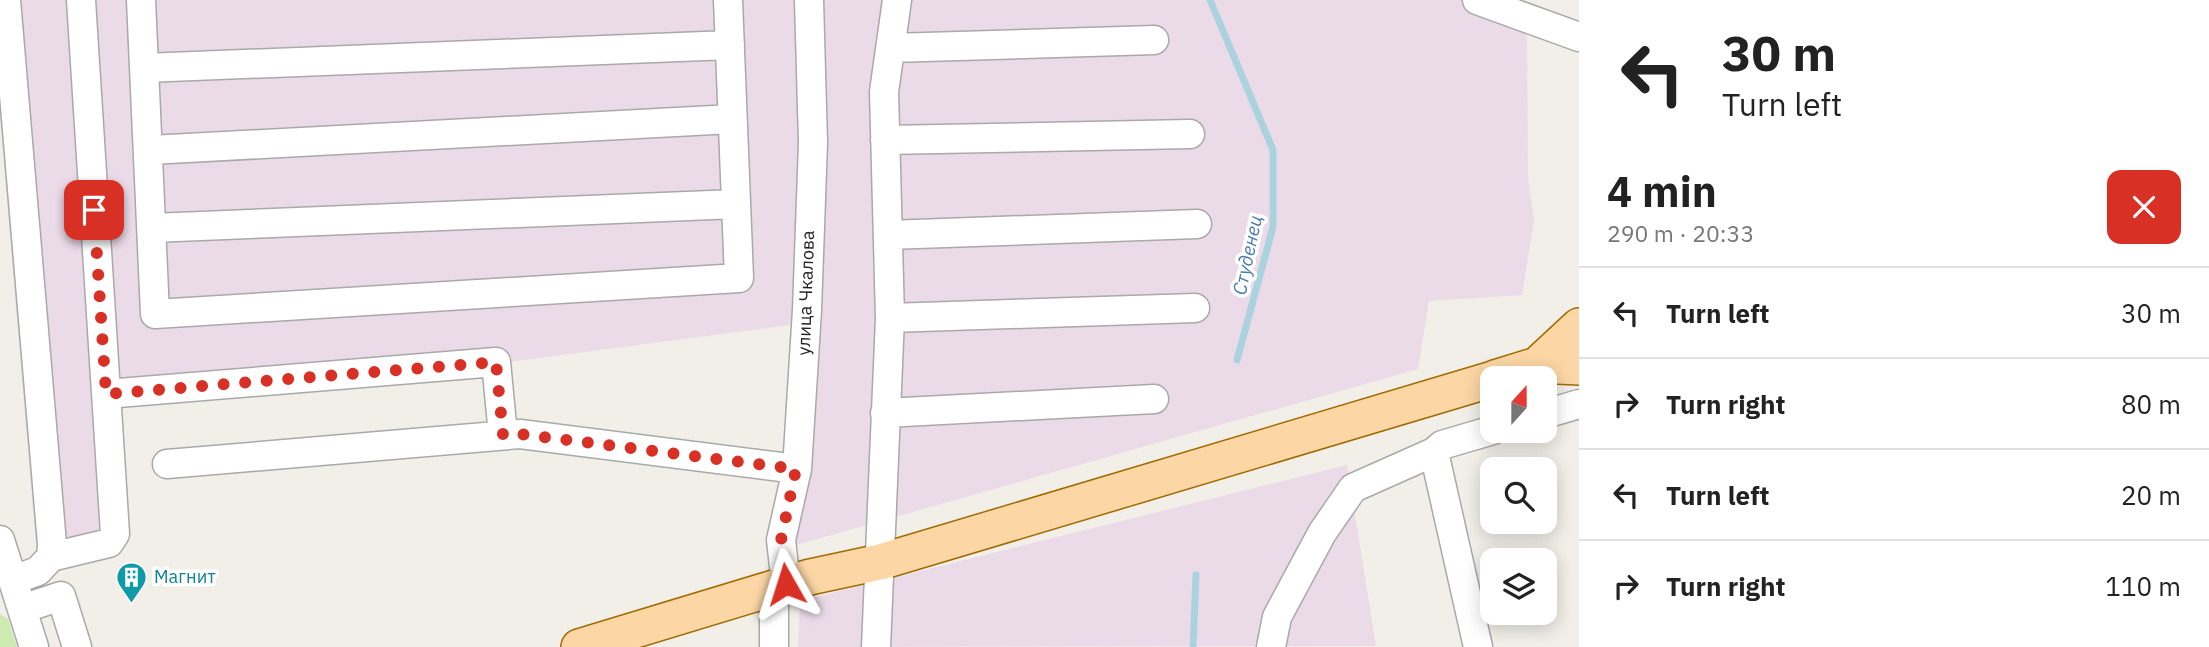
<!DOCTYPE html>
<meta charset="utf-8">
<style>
:root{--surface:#fff;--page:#f2f2f2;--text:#222;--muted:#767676;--line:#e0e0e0}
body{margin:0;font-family:"IBM Plex Sans",sans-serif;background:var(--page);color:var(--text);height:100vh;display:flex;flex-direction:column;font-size:26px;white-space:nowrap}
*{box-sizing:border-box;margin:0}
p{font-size:23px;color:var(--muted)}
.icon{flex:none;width:38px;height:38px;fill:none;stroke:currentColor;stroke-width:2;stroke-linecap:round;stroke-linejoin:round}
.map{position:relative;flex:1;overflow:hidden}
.panel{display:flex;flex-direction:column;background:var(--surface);width:630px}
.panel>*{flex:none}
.guide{background:#fff;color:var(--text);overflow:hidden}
.needle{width:46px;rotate:21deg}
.controls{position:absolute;left:1480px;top:366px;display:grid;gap:14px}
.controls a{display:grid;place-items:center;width:77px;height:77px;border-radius:14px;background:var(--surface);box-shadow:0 4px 18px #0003;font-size:35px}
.pin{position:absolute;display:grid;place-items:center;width:60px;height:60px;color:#fff;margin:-30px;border-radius:14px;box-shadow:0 4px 10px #0006}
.me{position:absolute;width:77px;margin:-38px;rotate:354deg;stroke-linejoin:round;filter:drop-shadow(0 0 5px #0008)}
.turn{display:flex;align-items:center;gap:24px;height:147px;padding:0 28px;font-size:32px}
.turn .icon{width:91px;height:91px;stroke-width:2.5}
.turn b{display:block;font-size:49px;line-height:60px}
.round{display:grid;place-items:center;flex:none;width:74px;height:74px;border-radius:14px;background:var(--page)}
.overview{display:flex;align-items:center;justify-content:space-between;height:119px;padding:0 28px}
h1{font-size:42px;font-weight:800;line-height:52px}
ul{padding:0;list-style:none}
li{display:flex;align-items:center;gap:21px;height:91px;padding:0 28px;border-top:2px solid var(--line)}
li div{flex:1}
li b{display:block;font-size:26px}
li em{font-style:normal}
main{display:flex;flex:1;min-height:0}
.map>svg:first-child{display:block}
.industrial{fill:#ebdbe8}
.grass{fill:#cdebb0}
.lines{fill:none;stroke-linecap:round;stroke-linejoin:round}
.stream{stroke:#aad3df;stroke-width:7}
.minor-casing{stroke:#a9a9a9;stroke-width:31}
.major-casing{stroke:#a06b00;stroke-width:38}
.minor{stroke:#fff;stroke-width:28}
.major{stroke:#fcd6a4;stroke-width:35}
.route{stroke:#d93025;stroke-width:12;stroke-dasharray:0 21.6}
.labels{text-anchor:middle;stroke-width:7;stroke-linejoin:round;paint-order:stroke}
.street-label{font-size:18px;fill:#222;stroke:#fff}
.culture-label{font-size:18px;fill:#0d838f;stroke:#fff;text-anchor:start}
.water-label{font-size:19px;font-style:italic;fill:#4a7aab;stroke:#fff}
</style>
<main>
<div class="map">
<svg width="1579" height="647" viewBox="0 0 1579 647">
<rect width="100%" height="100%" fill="#f2efe9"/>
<path class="industrial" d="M 0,0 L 1474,0 L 1527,21 L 1528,178 L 1534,221 L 1522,295 L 1429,301 L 1418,369 L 782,549 L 798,324 L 303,389 L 112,386 L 117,555 L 37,557 L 0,117 Z
M 1347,465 L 1376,646 L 798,647 L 800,601 Z"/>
<path class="grass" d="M 0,614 L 8,619 L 17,647 L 0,647 Z"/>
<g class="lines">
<path class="stream" d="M 1210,0 L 1273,150 L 1273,227 L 1237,360
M 1193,647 L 1196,575"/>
<defs>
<path id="minor" d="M 6,0 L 52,544 L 51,557 L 38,571 L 13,580
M 141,0 L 155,314 L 739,278 L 728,0
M 1477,0 L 1579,37
M 891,48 L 1154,40
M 144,68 L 730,45
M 885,140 L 1190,134
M 150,150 L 732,119
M 152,228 L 736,204
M 888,235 L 1197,224
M 890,318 L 1195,308
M 106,394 L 496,362 L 503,435
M 885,413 L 1154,399
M 1545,414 L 1579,404
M 167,464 L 520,434 L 797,469
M 0,540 L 34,647
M 51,557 L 109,543 L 115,534 L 81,0
M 786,584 L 781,540 L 797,469 L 807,310 L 813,143 L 809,0
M 774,587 L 774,647
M 22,609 L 61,596 L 77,647
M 876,647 L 890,318 L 884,92 L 897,0
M 1271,647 L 1277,617 L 1322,533 L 1353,488 L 1434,452
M 1478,647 L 1434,452 L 1442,445 L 1493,430"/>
<path id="major" d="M 1537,365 L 1579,326
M 1495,378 L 1537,365 L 1579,367
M 579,647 L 810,577 L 880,562 L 1493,379"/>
</defs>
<use href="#minor" class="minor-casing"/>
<use href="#major" class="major-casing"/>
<use href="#minor" class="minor"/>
<use href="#major" class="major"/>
</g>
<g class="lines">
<path class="route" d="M 94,210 L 106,394 L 496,362 L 503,435 L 520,434 L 796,469 L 781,540 L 786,584"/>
</g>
<defs>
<symbol id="building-pin" viewBox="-11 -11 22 30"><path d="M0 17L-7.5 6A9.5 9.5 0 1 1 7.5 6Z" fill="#0f9aa8" stroke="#fff"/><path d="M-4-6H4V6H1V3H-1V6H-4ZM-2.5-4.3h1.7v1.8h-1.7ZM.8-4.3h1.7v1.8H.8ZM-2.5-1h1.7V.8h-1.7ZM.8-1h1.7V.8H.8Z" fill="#fff"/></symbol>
</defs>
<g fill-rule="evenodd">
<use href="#building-pin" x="114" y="560" width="35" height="47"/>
</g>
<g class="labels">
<g class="street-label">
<text transform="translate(806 293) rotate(-88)" y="6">улица Чкалова</text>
</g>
<g class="culture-label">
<text x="154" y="583">Магнит</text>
</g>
<g class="water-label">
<text transform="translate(1247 255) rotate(-78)" y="7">Студенец</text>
</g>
</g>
</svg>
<div class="controls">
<a><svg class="needle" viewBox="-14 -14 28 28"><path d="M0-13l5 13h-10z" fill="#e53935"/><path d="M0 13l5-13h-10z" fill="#767676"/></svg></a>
<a><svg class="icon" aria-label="search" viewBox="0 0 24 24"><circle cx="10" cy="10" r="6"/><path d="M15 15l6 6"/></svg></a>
<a><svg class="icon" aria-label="layers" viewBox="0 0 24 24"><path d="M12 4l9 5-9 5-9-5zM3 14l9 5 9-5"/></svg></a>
</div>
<div class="pin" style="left:94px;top:210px;background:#d93025"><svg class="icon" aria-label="arrive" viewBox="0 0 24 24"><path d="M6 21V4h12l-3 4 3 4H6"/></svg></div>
<svg class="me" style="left:786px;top:584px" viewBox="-20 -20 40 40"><path d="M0-17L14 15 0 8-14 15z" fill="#d93025" stroke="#fff" stroke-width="4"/></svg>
</div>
<section class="panel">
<div class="guide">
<div class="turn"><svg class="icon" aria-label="left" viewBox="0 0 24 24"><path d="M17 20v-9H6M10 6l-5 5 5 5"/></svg><div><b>30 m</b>Turn left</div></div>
</div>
<div class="overview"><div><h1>4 min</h1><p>290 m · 20:33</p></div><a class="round" style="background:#d93025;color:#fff"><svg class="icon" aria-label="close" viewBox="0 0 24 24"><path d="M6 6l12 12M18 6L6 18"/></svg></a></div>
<ul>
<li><svg class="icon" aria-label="left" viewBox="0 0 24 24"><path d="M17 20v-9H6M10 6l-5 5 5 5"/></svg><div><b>Turn left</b></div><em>30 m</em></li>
<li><svg class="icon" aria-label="right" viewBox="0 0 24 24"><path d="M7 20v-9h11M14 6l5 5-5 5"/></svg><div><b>Turn right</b></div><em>80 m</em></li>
<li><svg class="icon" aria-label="left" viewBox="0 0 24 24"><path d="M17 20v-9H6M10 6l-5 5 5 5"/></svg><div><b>Turn left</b></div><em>20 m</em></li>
<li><svg class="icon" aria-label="right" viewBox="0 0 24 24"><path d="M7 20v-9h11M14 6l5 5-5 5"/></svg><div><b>Turn right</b></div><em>110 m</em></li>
</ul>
</section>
</main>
